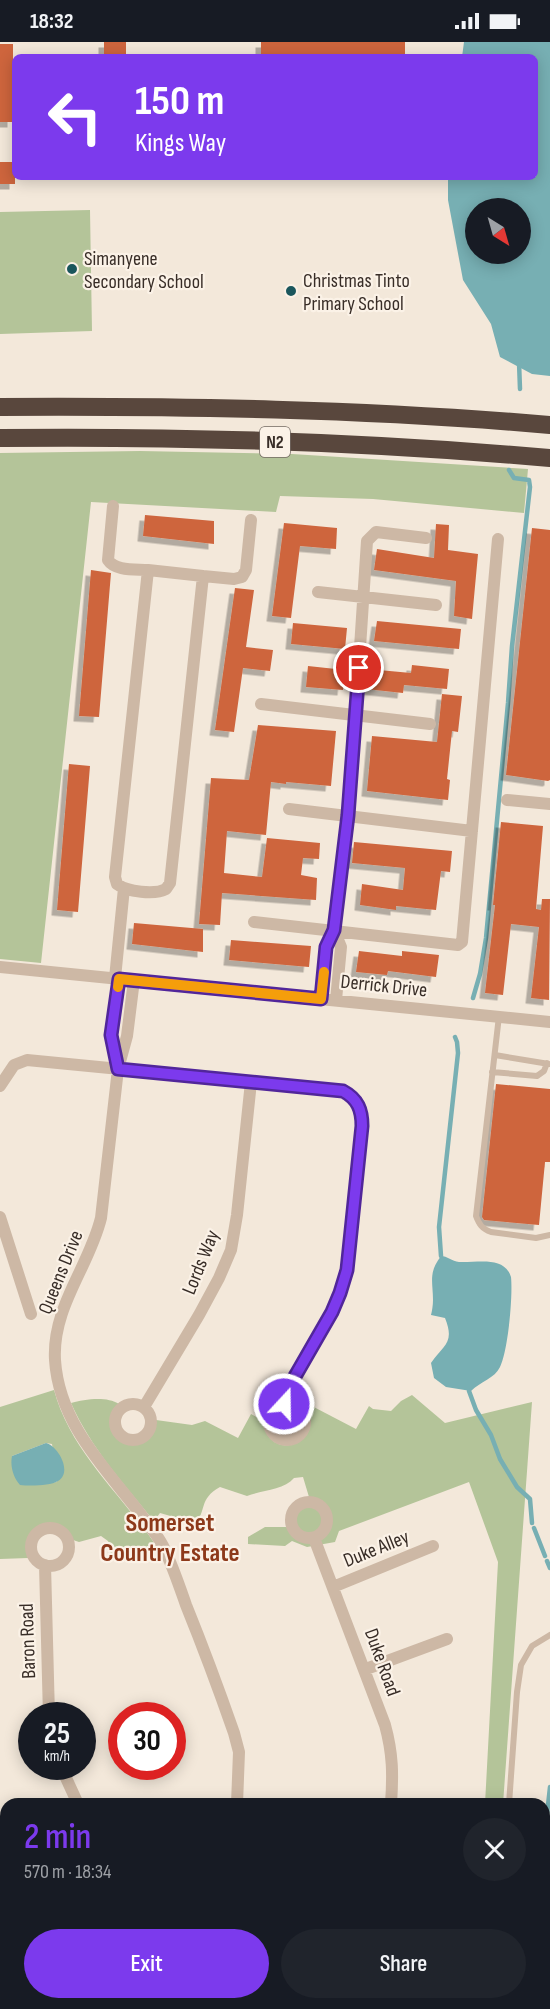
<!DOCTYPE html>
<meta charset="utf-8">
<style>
:root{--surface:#171b24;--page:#20242c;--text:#f1f3f6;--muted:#9ea1a6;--accent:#7c3aed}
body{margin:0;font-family:"Sofia Sans Condensed",sans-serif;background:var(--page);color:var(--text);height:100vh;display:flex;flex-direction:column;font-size:22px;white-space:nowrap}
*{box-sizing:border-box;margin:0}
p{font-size:20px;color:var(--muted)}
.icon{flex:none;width:33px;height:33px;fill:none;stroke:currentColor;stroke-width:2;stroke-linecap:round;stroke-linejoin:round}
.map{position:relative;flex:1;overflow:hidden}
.sheet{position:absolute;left:0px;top:1756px;width:550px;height:212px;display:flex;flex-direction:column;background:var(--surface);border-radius:18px 18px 0 0;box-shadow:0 3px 15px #0003}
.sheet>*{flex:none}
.guide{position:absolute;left:12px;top:12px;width:526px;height:126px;border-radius:9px;box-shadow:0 3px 15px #0003;background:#7c3aed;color:#fff;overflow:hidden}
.needle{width:39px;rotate:143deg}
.fabs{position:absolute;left:465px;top:156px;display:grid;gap:12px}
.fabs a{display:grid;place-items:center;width:66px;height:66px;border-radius:50%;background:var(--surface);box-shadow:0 3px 15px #0003;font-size:30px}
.speed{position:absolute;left:18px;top:1660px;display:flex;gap:12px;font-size:30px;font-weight:700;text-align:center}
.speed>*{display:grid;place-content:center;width:78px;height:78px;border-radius:50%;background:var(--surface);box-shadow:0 3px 15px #0003;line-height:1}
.speed small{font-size:15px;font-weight:400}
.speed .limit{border:9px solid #d22;background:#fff;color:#111}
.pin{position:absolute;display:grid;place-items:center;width:51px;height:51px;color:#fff;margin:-26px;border:3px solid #fff;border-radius:50%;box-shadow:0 2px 6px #0007}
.me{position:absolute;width:66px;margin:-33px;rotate:21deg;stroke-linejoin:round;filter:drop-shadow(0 0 4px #0008)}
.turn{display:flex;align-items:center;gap:21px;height:126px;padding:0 24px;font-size:27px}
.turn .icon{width:78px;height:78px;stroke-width:2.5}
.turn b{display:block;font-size:42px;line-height:51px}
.round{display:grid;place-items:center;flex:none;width:63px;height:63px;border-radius:32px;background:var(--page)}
.head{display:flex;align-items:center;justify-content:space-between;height:102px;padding:0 24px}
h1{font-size:36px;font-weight:600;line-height:45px;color:var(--accent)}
.button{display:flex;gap:12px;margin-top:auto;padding:12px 24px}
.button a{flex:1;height:69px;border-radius:36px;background:var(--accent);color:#fff;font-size:24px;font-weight:600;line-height:69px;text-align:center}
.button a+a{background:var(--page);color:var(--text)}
.status{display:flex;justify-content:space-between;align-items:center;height:42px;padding:0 30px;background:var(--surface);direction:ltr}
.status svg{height:16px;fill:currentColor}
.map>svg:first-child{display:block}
.green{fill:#b4c499;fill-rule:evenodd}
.water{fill:#77afb3;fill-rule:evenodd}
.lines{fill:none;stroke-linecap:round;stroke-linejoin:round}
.stream{stroke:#77afb3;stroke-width:4.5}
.building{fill:#ce653e;filter:url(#shadow)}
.lane{stroke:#cdb8a5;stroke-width:6}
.street{stroke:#cdb8a5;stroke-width:12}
.highway{stroke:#59473d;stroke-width:18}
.route-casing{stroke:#51269a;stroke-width:15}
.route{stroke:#7c3aed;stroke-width:10}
.slow{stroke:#f59e0b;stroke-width:10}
.poi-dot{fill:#1a565c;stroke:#fbf2e7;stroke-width:2}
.labels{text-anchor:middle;stroke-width:4.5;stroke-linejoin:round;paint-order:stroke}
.shield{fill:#fbf2e7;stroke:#726861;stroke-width:1.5}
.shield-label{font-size:18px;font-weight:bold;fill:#382d27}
.poi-label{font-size:20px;fill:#382d27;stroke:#fbf2e7;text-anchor:start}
.street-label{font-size:20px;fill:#382d27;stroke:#fbf2e7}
.district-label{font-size:26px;font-weight:bold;fill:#8d391a;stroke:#fbf2e7}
</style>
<div class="status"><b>18:32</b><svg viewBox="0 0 49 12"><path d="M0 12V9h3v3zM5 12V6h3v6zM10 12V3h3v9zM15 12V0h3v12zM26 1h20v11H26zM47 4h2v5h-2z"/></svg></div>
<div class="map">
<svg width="550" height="1967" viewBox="0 0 550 1967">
<defs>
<filter id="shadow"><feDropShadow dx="-5.5" dy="5.5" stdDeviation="0" flood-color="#0004"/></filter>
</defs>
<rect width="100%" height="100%" fill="#f3e8da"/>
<path class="green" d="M 90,168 L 92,289 L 0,292 L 0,170 Z
M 140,409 L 292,412 L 528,427 L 524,471 L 373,457 L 280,454 L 276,470 L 91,460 L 41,921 L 0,917 L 0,411 Z
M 54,1348 C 71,1411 122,1452 157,1505 L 112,1517 L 108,1499 L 101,1494 L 79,1500 L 73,1498 C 60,1468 21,1482 30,1513 L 28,1516 L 0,1517 L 0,1365 ZM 46,1401 L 52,1402 L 57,1440 L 25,1443 L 12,1414 Z
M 412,1353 L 445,1381 L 532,1360 L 503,1762 L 485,1762 L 498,1520 L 469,1440 L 339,1489 L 335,1500 L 307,1505 L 292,1499 L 285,1504 L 248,1502 L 248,1495 L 265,1485 L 286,1485 C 285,1468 293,1458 309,1455 L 303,1435 L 294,1436 C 284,1448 262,1448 247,1454 L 220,1445 C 198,1457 207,1470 195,1481 L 160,1471 L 154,1479 C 123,1441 91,1406 71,1361 C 85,1357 107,1354 119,1362 C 87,1396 154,1424 156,1378 L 192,1383 L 205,1379 L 238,1396 L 251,1372 L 264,1379 C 267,1421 325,1403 305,1367 L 308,1362 L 356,1387 L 369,1364 L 373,1367 L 391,1369 L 401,1359 Z"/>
<path class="water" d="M 464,0 L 550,0 L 550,334 L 532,332 L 500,315 L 491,282 L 463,238 L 448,158 L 448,135 L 536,135 L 536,15 L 462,15 ZM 476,166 L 520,166 L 520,212 L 476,212 Z
M 441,1214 C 447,1214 452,1219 459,1220 C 477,1221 504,1213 511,1235 C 513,1254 508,1309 500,1325 C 495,1336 480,1340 471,1349 L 446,1345 L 434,1336 L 431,1321 C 444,1302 455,1301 445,1276 L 431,1273 C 432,1269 433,1263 433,1258 C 433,1240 428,1231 441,1214 Z
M 46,1401 C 58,1404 73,1430 58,1439 C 50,1444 30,1444 20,1443 C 13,1435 10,1424 12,1414 Z"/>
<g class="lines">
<path class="stream" d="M 519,320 L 520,347
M 473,956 L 480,932 L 486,896 L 508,661 L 512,604 L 530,445 L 529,438 L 514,436 L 509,428
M 441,1214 L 439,1185 L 458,1011 L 457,1000 L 455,995
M 469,1349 L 476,1368 L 491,1393 L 500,1417 L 517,1445 L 530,1457 L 532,1481
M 534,1486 L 545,1514
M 547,1519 L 550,1526
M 544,1800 L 550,1745
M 544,1824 L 548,1857 L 544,1927
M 544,1961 L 546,1967"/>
</g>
<path class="building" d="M 104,0 L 126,0 L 126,15 L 104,15 Z
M 261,0 L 405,0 L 405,15 L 261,15 Z
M 0,2 L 13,2 L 13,80 L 0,80 Z
M 0,120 L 15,120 L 15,142 L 0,142 Z
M 145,473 L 214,479 L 214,502 L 143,494 Z
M 284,481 L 337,486 L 336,507 L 300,504 L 291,576 L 272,574 Z
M 436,482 L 449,483 L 448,508 L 478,512 L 472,577 L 454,574 L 456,539 L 374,528 L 377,507 L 434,516 Z
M 532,486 L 550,488 L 550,738 L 548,739 L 506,733 Z
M 91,528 L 111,531 L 99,675 L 79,674 Z
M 235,546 L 254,548 L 246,605 L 273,608 L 270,629 L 243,626 L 234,690 L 215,688 Z
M 377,579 L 461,587 L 459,607 L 374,599 Z
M 293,581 L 347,586 L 345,607 L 291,602 Z
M 412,623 L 449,627 L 447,647 L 404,643 L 403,651 L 366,647 L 368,627 L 411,631 Z
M 308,624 L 345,628 L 343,648 L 306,645 Z
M 442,652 L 462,654 L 458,690 L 452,689 L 447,737 L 450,738 L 448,758 L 367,749 L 372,694 L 437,700 Z
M 258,683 L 336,689 L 331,744 L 286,740 L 286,742 L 271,740 L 266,793 L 227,789 L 224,831 L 262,835 L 267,796 L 320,801 L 319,817 L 303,816 L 301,833 L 317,836 L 316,858 L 222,851 L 220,883 L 199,882 L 211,736 L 249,738 Z
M 69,722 L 90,724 L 78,870 L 57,868 Z
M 501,780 L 543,784 L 536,867 L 541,868 L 542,857 L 550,857 L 549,958 L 531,956 L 539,885 L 511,882 L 503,953 L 485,951 L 495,863 L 493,863 Z
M 354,800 L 452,809 L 450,830 L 441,829 L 436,868 L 396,864 L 396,868 L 360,863 L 362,842 L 403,848 L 405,826 L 352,821 Z
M 134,881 L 203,887 L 203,910 L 132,902 Z
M 231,898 L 311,904 L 309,925 L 229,918 Z
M 359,909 L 402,914 L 402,909 L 439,913 L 436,935 L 388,929 L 387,933 L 356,930 Z
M 496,1042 L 550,1047 L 550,1120 L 545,1120 L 539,1183 L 484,1178 L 482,1175 Z"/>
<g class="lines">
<path class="lane" d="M 499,974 L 476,1174 C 479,1182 482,1187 491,1190 L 536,1196 L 550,1193
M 495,1013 L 549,1022
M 492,1030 L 537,1034 L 544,1029 L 547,1021
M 509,1762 L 517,1650 L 521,1623 L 532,1604 L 550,1593
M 544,1930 L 550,1929
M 509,1962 L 511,1967"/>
<path class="street" d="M 113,464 L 108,518 C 115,529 135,527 148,528
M 148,528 L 203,534 L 170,841 L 166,847 C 155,853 127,850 117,842 L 115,835 Z
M 203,534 L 234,537 L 242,535 L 246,528 L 251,478
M 318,550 L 436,563
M 261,662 L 430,682
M 507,758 L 550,762
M 289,767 L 472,789
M 254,880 L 458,903 L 462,900 L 498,497
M 334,888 L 341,905 L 336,958
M 0,925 L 550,980
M 115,936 L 124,846
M 134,938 L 127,994 L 118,1027 L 101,1176 C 89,1225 52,1265 55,1318 C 59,1380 103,1424 139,1470 C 147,1481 157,1492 163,1504 C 172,1522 179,1543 186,1563 C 203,1605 219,1648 234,1691 L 239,1710 L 237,1762
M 321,957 L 326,905 L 334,888 L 349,773 L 367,499 L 376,490 L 426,496
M 117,1023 L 111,993 L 119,937
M 0,1044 L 14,1023 L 27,1018 L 335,1048 C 356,1051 362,1065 362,1085 L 347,1228 L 341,1251 L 332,1270 L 286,1350 L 284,1362
M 0,1175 L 31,1272
M115 1380a18 18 0 1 1 36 0a18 18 0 1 1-36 0Z
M269 1380a18 18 0 1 1 36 0a18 18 0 1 1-36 0Z
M 144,1365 L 199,1273 L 219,1236 L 231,1208 L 237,1173 L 251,1040
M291 1478a18 18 0 1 1 36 0a18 18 0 1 1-36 0Z
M31 1505a19 19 0 1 1 38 0a19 19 0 1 1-38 0Z
M 314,1496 L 385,1683 C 393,1712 393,1733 391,1762
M 45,1523 L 49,1674
M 333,1545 L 433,1504
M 366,1627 L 447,1597
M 61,1725 L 78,1762
M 99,1967 L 100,1962
M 222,1967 L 223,1962
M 378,1967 L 379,1962"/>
<path class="highway" d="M 0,365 C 183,364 367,367 550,383
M 0,396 C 183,394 367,400 550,416"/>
</g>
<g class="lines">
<defs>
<path id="route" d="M 284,1362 L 286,1350 L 332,1270 L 340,1251 L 347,1228 L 362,1084 C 362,1068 358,1057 343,1049 L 118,1027 L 111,993 L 119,937 L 321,957 L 326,905 L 334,888 L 348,773 L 359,626"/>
</defs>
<use href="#route" class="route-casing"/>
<use href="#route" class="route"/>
<path class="slow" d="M 118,945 L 119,937 L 321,957 L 324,930"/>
</g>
<g class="poi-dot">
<circle cx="72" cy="227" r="6"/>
<circle cx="291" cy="249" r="6"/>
</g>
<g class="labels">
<rect class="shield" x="260" y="385" width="30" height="30" rx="4.5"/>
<g class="shield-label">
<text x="275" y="406">N2</text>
</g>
<g class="poi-label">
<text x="84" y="223">Simanyene<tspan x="84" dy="23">Secondary School</tspan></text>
<text x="303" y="245">Christmas Tinto<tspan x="303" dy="23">Primary School</tspan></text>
</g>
<g class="street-label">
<text transform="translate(384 943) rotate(6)" y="7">Derrick Drive</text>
<text transform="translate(200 1220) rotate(-68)" y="7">Lords Way</text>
<text transform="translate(60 1230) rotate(-68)" y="7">Queens Drive</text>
<text transform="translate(376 1506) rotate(-22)" y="7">Duke Alley</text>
<text transform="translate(27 1599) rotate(-92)" y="7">Baron Road</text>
<text transform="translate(383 1620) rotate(70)" y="7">Duke Road</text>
</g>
<g class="district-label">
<text x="170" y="1489">Somerset<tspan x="170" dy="30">Country Estate</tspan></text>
</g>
</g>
</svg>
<div class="fabs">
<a><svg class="needle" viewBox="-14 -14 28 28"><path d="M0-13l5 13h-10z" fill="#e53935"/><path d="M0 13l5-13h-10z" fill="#9ea1a6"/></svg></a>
</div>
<div class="speed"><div>25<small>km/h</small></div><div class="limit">30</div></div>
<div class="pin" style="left:359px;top:626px;background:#d93025"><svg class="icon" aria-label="arrive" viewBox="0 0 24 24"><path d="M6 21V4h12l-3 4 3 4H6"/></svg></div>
<svg class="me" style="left:284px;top:1362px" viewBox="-20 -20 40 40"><circle r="17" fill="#7c3aed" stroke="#fff" stroke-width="3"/><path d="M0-11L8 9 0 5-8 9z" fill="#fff"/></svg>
<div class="guide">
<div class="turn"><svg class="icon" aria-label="left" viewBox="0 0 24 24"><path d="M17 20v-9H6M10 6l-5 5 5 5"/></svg><div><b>150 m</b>Kings Way</div></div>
</div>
<section class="sheet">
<div class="head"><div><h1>2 min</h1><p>570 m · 18:34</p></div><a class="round"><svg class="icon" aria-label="close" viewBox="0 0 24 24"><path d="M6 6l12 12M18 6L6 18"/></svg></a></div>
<div class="button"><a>Exit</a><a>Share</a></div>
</section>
</div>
